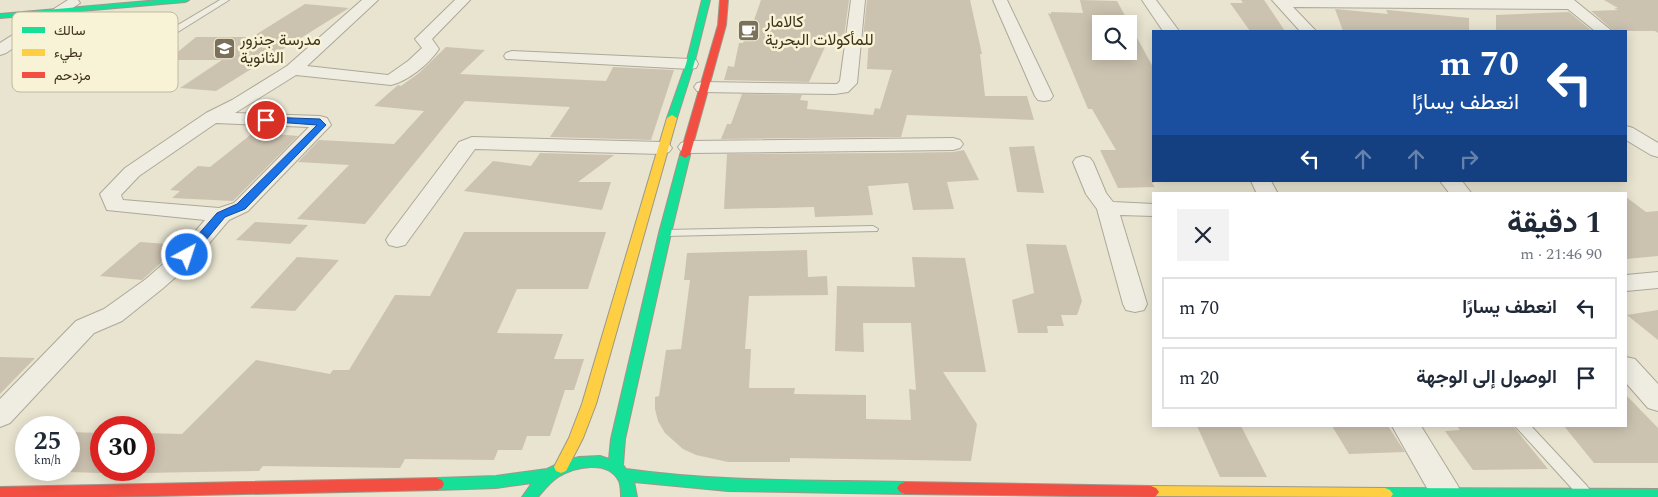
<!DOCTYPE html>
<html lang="ar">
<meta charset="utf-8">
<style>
:root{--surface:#fff;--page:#f2f2f3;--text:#1f2937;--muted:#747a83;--line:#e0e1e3}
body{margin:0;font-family:Spectral,Vazirmatn,serif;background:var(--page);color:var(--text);direction:rtl;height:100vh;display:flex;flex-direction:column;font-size:19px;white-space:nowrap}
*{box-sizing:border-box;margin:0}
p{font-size:16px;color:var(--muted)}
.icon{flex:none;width:28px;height:28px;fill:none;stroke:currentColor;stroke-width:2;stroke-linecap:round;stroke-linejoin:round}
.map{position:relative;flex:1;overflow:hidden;direction:ltr}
.side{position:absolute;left:1152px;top:192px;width:475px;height:235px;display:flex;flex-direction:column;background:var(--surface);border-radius:0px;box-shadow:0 2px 12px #0003;direction:rtl}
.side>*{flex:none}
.top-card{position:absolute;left:1152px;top:30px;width:475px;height:152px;border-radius:0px;box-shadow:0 2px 12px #0003;direction:rtl;background:#1a4fa0;color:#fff;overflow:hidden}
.tools{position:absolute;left:1092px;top:15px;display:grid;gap:10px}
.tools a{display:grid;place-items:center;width:45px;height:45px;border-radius:0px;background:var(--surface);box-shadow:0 2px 12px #0003;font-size:25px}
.speed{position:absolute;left:15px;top:416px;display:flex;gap:10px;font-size:25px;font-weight:700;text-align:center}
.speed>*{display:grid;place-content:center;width:65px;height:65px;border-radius:50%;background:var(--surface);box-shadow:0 2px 12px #0003;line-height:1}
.speed small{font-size:12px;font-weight:400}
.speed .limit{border:8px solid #d22;background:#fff;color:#111}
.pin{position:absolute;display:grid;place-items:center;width:42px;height:42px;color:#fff;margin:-21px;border:2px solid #fff;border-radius:50%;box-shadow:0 1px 5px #0007}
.me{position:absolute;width:55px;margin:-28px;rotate:40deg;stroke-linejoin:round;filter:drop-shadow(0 0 4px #0008)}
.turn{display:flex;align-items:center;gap:18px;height:105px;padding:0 25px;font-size:22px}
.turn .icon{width:65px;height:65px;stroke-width:2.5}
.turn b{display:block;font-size:35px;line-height:42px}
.lanes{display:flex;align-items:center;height:48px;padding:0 25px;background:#0003;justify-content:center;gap:25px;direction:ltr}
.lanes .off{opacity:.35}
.round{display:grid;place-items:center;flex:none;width:52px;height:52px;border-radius:0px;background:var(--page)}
.head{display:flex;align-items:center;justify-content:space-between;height:85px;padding:0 25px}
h1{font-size:30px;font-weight:700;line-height:38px}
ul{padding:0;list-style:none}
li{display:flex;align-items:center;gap:15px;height:62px;margin:0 10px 8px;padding:0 15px;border:2px solid var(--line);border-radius:0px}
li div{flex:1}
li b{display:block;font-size:19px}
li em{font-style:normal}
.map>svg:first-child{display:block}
.building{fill:#ccc2b0;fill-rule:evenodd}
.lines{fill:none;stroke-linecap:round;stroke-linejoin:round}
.lane-casing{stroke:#ada898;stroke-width:2}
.street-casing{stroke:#ada898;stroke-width:2}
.fast-casing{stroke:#9d9888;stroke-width:2}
.slow-casing{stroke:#9d9888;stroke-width:2}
.jam-casing{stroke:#9d9888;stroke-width:2}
.lane{fill:#efede2;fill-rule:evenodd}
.street{fill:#efede2;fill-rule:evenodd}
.fast{fill:#16e098;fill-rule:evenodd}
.slow{fill:#ffcf43;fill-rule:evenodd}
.jam{fill:#f24e42;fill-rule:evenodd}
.route{fill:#1a73e8;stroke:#114b97}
.labels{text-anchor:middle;stroke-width:5;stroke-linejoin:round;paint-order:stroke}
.far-poi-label{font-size:16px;fill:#3e311e;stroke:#f8f3d6;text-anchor:start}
.key{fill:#f8f3d6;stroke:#c0b99f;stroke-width:1}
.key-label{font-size:14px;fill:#3e311e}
</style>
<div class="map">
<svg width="1658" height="497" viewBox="0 0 1658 497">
<rect width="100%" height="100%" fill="#e8e4d0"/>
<path class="building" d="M 761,0 L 849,0 L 844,37 L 830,36 L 809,82 L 724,80 L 728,66 L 734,67 L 739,43 L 743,43 L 749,26 L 752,26 Z
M 867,0 L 970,0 L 982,54 L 980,54 L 985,96 L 1027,96 L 1034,120 L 907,115 L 901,137 L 721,139 L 727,124 L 731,124 L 742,94 L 802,95 L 800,100 L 808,101 L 807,109 L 873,115 L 875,108 L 880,109 L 892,70 L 867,69 L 869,38 L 863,37 Z
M 1080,0 L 1117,1 L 1154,69 L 1154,183 L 1152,183 L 1155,187 L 1118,188 L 1100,150 L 1116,150 L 1092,109 L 1088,109 L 1048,13 L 1051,14 L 1051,12 L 1083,13 ZM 1101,24 L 1129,24 L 1129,51 L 1101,51 Z
M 1241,0 L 1264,0 L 1285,31 L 1250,31 L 1230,3 L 1243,3 Z
M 1604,0 L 1658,0 L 1658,33 L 1655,31 L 1614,31 L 1591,11 L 1618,10 L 1614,8 L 1618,8 Z
M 305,4 L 349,8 L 216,91 L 180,88 L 222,60 L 168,60 L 196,37 L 252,37 Z
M 1335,9 L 1388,14 L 1386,10 L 1388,10 L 1469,18 L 1469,31 L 1343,31 Z
M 1569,12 L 1592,31 L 1496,31 L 1496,15 Z
M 446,47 L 485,50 L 460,74 L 606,81 L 613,67 L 674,70 L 651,140 L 550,137 L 570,107 L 465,101 L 365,224 L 297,219 L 349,165 L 298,162 L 319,140 L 394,144 L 424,111 L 374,106 L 398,85 L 401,86 L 419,73 Z
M 254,132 L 298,136 L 233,201 L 172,198 L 180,191 L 170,190 L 198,166 L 210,167 Z
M 1034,146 L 1044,193 L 1017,192 L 1009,147 Z
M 964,150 L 979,180 L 947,182 L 954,209 L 913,210 L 908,183 L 868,186 L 873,215 L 815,217 L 814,207 L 724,209 L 727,154 L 896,153 L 953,152 Z
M 540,153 L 614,155 L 578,182 L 611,182 L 602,210 L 464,191 L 493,161 L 531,166 Z
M 1626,197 L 1646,212 L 1658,211 L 1658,256 L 1626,259 Z
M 255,222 L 308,225 L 290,244 L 236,240 Z
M 464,232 L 606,232 L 588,289 L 517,289 L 497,333 L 563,334 L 554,359 L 584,359 L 574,390 L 565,390 L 550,436 L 527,436 L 522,450 L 498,450 L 494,460 L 405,459 L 400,468 L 263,466 L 259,471 L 141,473 L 144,470 L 144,433 L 182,434 L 256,360 L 330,374 L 333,370 L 349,370 L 395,295 L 430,296 Z
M 140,242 L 181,245 L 142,280 L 100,276 Z
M 1026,244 L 1066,245 L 1082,301 L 1077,315 L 1061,315 L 1064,326 L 1047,326 L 1048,333 L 1018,333 L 1012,300 L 1034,293 Z
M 807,250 L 808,277 L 827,276 L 828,295 L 749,296 L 745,349 L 751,349 L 749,388 L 795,388 L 794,394 L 866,395 L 866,419 L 911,420 L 909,389 L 916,390 L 911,323 L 863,323 L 864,352 L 835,351 L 837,286 L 915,287 L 912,257 L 965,258 L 986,372 L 943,372 L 977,424 L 971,461 L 790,458 L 790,462 L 728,462 L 696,455 L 683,449 L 665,433 L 658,421 L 655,409 L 655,397 L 659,396 L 666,350 L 681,349 L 690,280 L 684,280 L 687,253 Z
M 297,257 L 339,260 L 295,311 L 250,308 Z
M 1658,310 L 1658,340 L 1627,315 Z
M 0,357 L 35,358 L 0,394 Z
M 1626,395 L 1658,428 L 1658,463 L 1594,463 L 1564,426 L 1626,426 Z
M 1197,426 L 1241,426 L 1267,477 L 1220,477 Z
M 1332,426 L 1388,426 L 1405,452 L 1349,454 Z
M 1457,426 L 1513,426 L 1548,469 L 1473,470 L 1445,431 L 1460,430 Z
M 69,432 L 101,433 L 101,473 L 69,472 Z"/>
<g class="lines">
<defs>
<path id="lane" d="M 220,0 L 229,0 L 157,45 L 124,82 L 118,82 L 118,78 L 151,41 Z
M 873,226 L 878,229 L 877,231 L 665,236 L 659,233 L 665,230 Z
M 1515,426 L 1531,426 L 1587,486 L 1590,490 L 1587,494 L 1582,496 L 1577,494 Z"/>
<path id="street" d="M 68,0 L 78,0 L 80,3 L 6,53 L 0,55 L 0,43 Z
M 362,0 L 378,0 L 307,66 L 388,75 L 408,61 L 422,48 L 415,39 L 455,0 L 470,0 L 432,39 L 439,49 C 429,64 408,81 391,85 L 296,75 L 235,113 L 320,116 L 327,118 L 331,125 L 248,211 L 229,220 L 195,260 L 162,289 L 122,321 L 94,333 L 10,423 L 0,427 L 0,399 L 76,321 L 104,309 L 146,279 L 179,250 L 205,220 L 107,210 L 100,194 L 125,168 L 206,113 L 232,100 L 287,66 ZM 216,123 L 309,127 L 234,203 L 219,208 L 123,200 L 121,195 L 139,176 Z
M 851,0 L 865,0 L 857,83 L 848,92 L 835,94 L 703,92 L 697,91 L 694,87 L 697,83 L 703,82 L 837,84 L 840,81 Z
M 993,0 L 1007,0 L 1053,96 L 1050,100 L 1044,101 L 1038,100 L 1035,96 Z
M 1142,0 L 1156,0 L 1179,31 L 1163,31 Z
M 1272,0 L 1574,0 L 1612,31 L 1595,31 L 1568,9 L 1293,7 L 1316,31 L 1300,31 Z
M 512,51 L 690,59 L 696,60 L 698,64 L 696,68 L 690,69 L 506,59 L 504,56 L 506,53 Z
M 1626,126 L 1633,128 L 1658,143 L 1658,157 L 1651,155 L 1626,140 Z
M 472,137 L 662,142 L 669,144 L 672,148 L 669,152 L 662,154 L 475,149 L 405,245 L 397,247 L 389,245 L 386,240 L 389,235 L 459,142 Z
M 953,138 L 960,140 L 963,144 L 960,148 L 953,150 L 688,153 L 681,151 L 678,147 L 681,143 L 688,141 Z
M 1083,156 L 1090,158 L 1093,162 L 1106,193 L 1113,202 L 1154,204 L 1154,216 L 1120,215 L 1147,304 L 1144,310 L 1135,312 L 1126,310 L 1123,304 L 1097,209 L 1086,194 L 1073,162 L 1076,158 Z
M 1251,181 L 1271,181 L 1278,194 L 1257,194 Z
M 1440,181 L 1462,181 L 1472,194 L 1450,194 Z
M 1658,272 L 1658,288 L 1626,291 L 1626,275 Z
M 1626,357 L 1635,359 L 1658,384 L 1658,411 L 1648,408 L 1626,383 Z
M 1392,426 L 1421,426 L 1458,486 L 1462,495 L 1461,497 L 1432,497 Z"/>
<path id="fast" d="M 159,0 L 189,0 L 185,2 L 0,18 L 0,14 Z
M 702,0 L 710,0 L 694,64 L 677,118 L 672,121 L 669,120 L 667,118 L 686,64 Z
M 685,152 L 690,155 L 671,233 L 625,439 L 623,465 L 626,469 C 718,482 812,480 905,482 L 910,484 L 913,488 L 910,492 L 905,494 L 728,491 L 634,482 L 637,497 L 621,497 C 621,492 621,486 619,481 C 608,459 574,467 558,477 C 550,482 544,490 538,497 L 522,497 L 532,483 L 496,488 L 437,490 L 432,488 L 430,484 L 432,480 L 437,478 L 496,476 L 547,469 L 564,461 L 579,457 L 600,456 L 609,459 L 611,439 L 659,233 L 680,155 Z
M 1385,488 L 1658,489 L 1658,497 L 1379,497 L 1377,494 L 1380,490 Z"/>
<path id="slow" d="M 672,115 L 677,118 L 596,404 L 583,438 L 566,471 L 561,473 L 556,471 L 554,467 L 569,438 L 582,404 L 667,118 Z
M 1151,486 L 1385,488 L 1390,490 L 1393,494 L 1391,497 L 1146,496 L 1143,492 L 1146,488 Z"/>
<path id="jam" d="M 720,0 L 728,0 L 726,25 L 690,155 L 685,158 L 680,155 L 718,25 Z
M 437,478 L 442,480 L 444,484 L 442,488 L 437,490 L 107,497 L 0,497 L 0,487 Z
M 905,482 L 1151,486 L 1156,488 L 1159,492 L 1155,497 L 905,494 L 900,492 L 897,488 L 900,484 Z"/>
</defs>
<use href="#lane" class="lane-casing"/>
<use href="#street" class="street-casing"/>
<use href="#fast" class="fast-casing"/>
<use href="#slow" class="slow-casing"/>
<use href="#jam" class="jam-casing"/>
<use href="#lane" class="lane"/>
<use href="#street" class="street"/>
<use href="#fast" class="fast"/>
<use href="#slow" class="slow"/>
<use href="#jam" class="jam"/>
</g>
<path class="route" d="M 266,117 L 320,119 L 326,125 L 245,209 L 225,217 L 191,258 L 183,258 L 181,255 L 183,252 L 217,213 L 237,204 L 317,125 L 262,121 L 261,120 Z"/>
<defs>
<symbol id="cafe-square" viewBox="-11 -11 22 22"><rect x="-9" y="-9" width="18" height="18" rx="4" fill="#7a705c" stroke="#f8f3d6"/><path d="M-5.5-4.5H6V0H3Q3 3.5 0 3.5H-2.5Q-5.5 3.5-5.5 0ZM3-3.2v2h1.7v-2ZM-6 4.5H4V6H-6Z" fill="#fff"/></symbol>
<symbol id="school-square" viewBox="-11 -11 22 22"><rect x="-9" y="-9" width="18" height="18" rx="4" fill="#7a705c" stroke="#f8f3d6"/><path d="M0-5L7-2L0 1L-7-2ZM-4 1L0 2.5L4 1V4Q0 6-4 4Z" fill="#fff"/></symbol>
</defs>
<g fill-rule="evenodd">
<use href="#cafe-square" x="736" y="18" width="25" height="25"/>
<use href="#school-square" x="212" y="36" width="25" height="25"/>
</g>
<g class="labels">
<g class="far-poi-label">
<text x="765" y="27">كالامار<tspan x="765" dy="18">للمأكولات البحرية</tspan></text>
<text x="240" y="45">مدرسة جنزور<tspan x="240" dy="18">الثانوية</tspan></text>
</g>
</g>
<rect x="12" y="12" width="166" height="80" rx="8" class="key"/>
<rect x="22" y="27" width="23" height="6" fill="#16e098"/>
<rect x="22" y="49" width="23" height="7" fill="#ffcf43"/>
<rect x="22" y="72" width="23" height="6" fill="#f24e42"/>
<g class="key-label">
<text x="54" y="35">سالك</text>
<text x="54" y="57">بطيء</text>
<text x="54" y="80">مزدحم</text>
</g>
</svg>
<div class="tools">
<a><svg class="icon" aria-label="search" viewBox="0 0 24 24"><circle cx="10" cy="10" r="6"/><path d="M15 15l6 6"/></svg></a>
</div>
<div class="speed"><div>25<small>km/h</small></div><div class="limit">30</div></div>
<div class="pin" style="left:266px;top:120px;background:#d93025"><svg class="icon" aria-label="arrive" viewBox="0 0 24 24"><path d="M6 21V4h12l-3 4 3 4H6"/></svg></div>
<svg class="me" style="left:187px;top:255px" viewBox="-20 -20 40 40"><circle r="17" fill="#1a73e8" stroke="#fff" stroke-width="3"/><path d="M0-11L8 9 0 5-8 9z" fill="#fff"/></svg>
<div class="top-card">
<div class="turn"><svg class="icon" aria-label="left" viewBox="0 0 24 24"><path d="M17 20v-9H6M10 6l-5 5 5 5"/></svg><div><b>70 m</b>انعطف يسارًا</div></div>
<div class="lanes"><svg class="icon" aria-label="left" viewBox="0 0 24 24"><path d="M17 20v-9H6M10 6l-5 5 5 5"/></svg><svg class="icon off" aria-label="ahead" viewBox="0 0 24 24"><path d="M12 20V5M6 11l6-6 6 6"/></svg><svg class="icon off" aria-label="ahead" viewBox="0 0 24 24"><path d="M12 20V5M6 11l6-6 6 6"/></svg><svg class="icon off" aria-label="right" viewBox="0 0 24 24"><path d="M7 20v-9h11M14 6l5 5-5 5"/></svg></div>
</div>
<section class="side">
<div class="head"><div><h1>1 دقيقة</h1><p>90 m · 21:46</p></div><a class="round"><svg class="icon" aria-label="close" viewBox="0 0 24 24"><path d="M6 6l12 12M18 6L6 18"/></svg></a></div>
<ul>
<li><svg class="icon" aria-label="left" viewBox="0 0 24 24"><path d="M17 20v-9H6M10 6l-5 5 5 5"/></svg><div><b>انعطف يسارًا</b></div><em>70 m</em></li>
<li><svg class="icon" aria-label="arrive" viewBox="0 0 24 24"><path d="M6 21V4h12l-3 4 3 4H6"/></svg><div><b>الوصول إلى الوجهة</b></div><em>20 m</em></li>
</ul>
</section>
</div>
